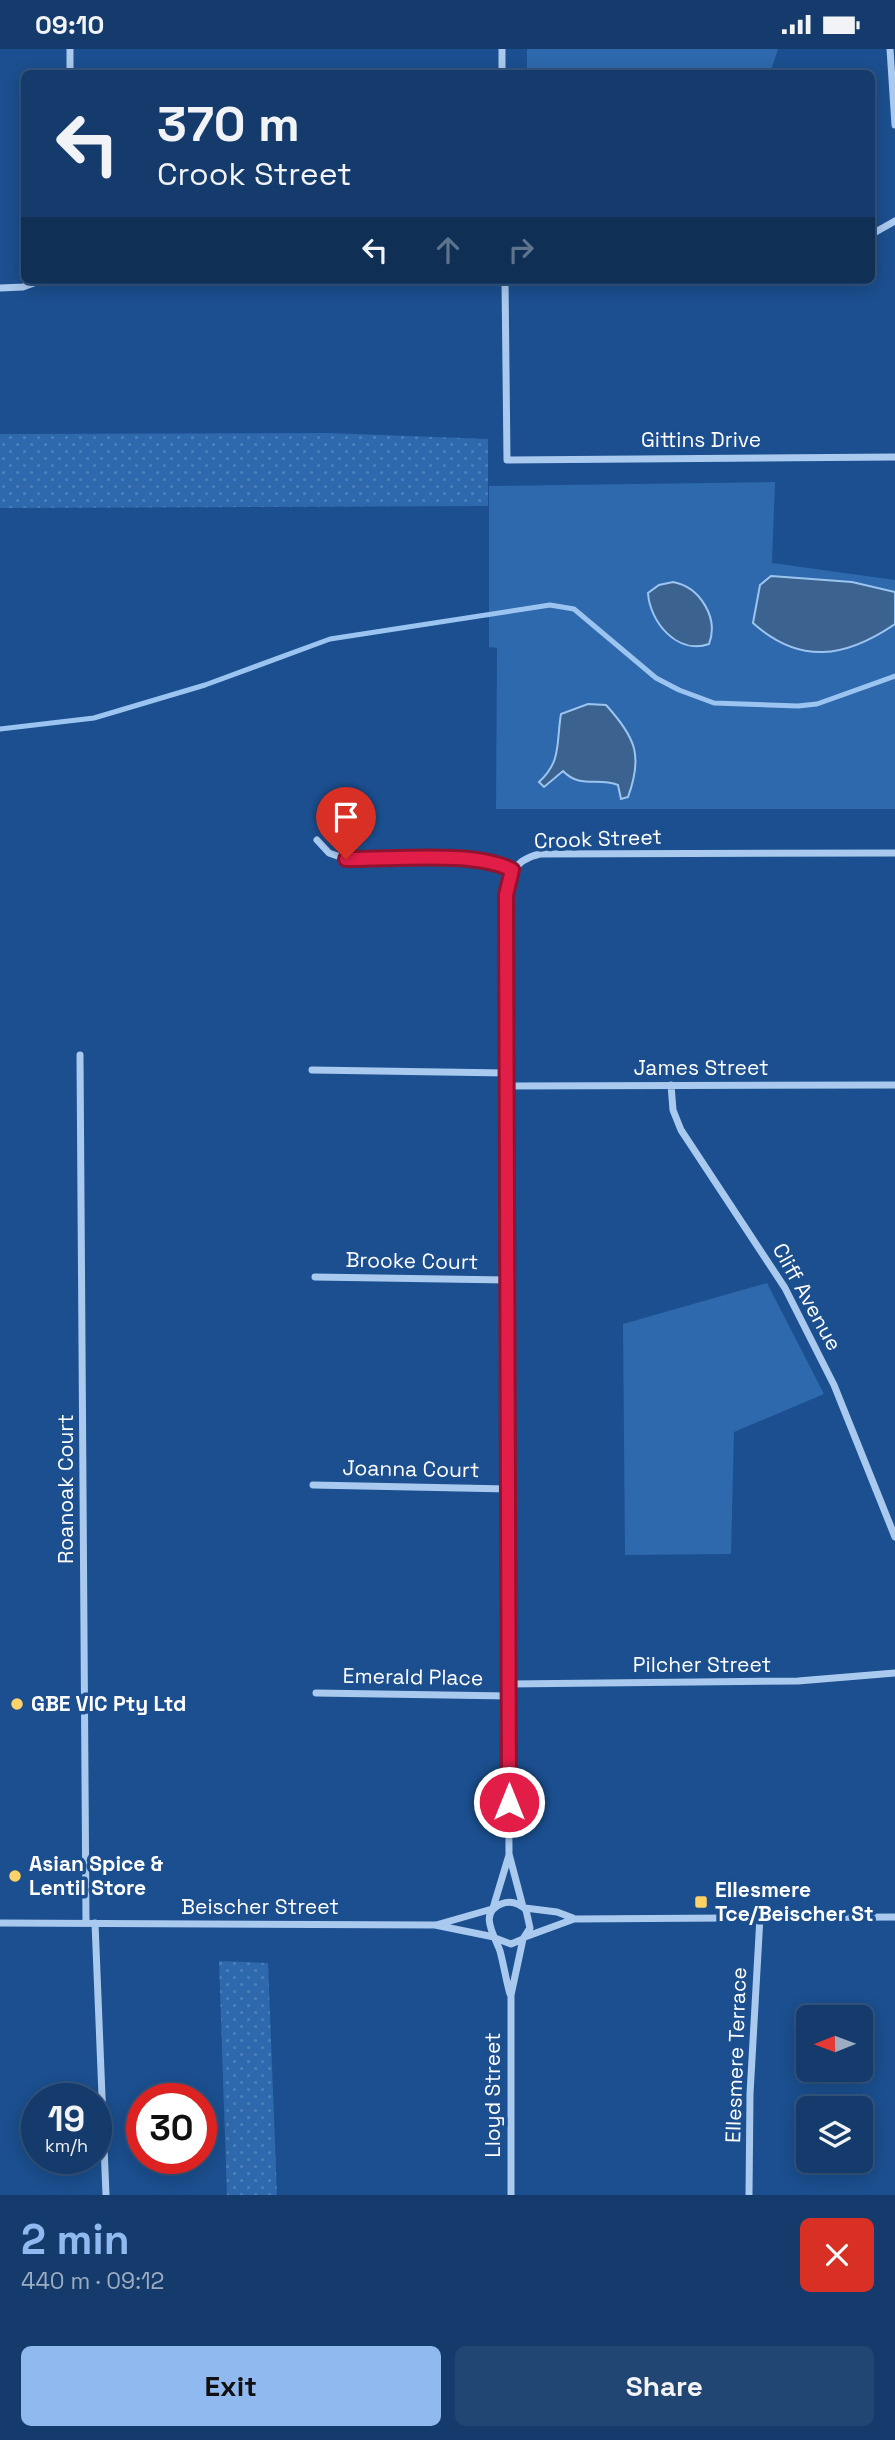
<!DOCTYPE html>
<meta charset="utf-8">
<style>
:root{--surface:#143b6b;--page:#214673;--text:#f1f3f6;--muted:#9dadc1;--line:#33557e;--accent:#90b9f0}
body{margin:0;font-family:"Space Grotesk",sans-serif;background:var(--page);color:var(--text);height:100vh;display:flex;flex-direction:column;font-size:26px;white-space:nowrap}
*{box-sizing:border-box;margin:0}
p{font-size:23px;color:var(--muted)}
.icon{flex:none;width:38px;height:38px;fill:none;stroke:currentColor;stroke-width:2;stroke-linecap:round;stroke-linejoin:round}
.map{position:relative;height:2146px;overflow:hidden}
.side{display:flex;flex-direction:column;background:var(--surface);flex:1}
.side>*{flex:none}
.guide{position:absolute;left:21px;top:21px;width:854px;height:214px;border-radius:10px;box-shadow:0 4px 18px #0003,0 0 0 2px var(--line);background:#143b6b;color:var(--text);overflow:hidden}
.needle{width:46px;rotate:269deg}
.tools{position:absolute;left:796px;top:1956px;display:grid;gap:14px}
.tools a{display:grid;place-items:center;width:77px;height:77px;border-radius:10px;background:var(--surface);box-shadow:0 4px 18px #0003,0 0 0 2px var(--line);font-size:35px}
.speed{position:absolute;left:21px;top:2034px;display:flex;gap:14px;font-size:35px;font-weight:700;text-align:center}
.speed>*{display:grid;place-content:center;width:91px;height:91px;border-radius:50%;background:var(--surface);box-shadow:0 4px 18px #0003,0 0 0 2px var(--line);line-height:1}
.speed small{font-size:18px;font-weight:400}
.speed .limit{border:10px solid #d22;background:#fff;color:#111}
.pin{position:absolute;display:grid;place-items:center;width:60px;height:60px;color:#fff;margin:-72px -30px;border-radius:50% 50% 50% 0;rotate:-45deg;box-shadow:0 0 7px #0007}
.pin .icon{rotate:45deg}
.me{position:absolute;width:77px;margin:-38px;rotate:0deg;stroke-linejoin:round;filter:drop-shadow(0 0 5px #0008)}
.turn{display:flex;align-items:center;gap:24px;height:147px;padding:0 21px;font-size:32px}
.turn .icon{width:91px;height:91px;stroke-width:2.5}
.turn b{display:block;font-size:49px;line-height:60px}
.lanes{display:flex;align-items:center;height:66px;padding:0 21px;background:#0003;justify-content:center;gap:35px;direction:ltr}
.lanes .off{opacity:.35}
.round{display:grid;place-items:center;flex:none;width:74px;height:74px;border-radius:10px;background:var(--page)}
.headline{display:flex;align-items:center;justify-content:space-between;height:119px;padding:0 21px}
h1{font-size:42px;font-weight:700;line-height:52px;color:var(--accent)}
.button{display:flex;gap:14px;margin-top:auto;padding:14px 21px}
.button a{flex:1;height:80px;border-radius:10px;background:var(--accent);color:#111;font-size:28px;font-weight:700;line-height:80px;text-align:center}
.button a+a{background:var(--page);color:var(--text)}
.status{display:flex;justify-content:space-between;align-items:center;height:49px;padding:0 35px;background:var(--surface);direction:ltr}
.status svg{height:19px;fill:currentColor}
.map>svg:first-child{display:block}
.grass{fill:url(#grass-dots)}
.green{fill:#2e69ad}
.water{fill:#3c6290;stroke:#9cc4f0;stroke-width:2}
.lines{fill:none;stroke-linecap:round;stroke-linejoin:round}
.stream{stroke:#9cc4f0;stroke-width:5}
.minor{stroke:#a9c9ee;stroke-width:7}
.route-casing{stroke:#92132f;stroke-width:18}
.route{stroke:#e11d48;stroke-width:12}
.poi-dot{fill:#ffd166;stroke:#1b4f8f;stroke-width:2.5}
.labels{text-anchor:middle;stroke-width:7;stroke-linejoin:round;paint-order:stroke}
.street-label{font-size:21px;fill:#fff;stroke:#1b4f8f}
.poi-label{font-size:21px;font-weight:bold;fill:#fff;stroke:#1b4f8f;text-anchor:start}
</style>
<div class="status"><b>09:10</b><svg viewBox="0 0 49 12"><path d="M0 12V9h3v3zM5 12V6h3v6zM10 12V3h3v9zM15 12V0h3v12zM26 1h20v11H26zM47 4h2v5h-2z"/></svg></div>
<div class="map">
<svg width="895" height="2146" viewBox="0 0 895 2146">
<defs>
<pattern id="grass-dots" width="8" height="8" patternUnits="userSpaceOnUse" patternTransform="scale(1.75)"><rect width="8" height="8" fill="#2e69ad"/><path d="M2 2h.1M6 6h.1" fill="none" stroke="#4d80b9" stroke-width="1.8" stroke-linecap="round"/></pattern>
</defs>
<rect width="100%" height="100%" fill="#1b4f8f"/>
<path class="grass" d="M 328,384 L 488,390 L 488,457 L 0,459 L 0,385 Z
M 219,1912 L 268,1914 L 277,2146 L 227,2146 Z"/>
<path class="green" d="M 527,0 L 778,0 L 770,24 L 527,24 Z
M 775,433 L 772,514 L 895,531 L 895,760 L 496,760 L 497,599 L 489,598 L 489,437 Z
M 767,1234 L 824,1345 L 734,1383 L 731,1505 L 625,1506 L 623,1275 Z"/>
<path class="water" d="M 771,527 L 852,533 L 895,543 L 895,575 C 845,609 800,616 753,574 L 760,536 Z
M 673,533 C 700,538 719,569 709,595 C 678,606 650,574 648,544 L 659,536 Z
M 588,655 L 606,656 C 636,689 643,707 628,748 L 621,750 L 618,736 C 598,728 580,740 563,722 L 544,738 L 539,733 C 562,712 556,694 561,665 Z"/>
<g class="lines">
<path class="stream" d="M 0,680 L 94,669 L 205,636 L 330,590 L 550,556 L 574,560 L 656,629 L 679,641 L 714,654 L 798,657 L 817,655 L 895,627"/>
<path class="minor" d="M 70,0 L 70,24
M 502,0 L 502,24
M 890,0 L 895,76
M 872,185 L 895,172
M 505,231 L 507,411 L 895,408
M 0,239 L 23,238 L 42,231
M 317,791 L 329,804 L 346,810 C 390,811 475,801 512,821
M 80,1006 L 86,1874
M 312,1021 L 506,1024
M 671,1036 L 673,1061 L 681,1081 L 785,1239 L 834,1336 L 895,1488
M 507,1037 L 895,1036
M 315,1228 L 507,1231
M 313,1436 L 509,1440
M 509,1635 L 798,1632 L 895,1624
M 316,1644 L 509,1647
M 523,1858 L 509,1805 L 506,857 C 506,830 512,811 540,805 L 895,804
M 493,1859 L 509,1806
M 525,1859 L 557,1863 L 573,1869
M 0,1874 L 435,1876 L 494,1888
M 95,1874 L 106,2146
M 436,1876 L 492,1860
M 525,1888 L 574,1870 L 895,1868
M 495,1889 L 511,1895 L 523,1890 L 530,1879 L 526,1861 C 519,1854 511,1851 501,1855 C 478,1864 495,1887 500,1902 C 504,1917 506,1931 510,1945
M 511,2146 L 511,1946 L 523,1890
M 749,2146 L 750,2045 L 760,1868"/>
</g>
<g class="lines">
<defs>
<path id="route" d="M 346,810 C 390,811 475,801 512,821 L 506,846 L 509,1753"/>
</defs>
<use href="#route" class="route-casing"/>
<use href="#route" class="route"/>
</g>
<g class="poi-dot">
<circle cx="17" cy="1655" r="7"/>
<circle cx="15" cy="1827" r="7"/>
<rect x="694" y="1846" width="14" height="14" rx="3.5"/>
</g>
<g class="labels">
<g class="street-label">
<text x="701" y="398">Gittins Drive</text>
<text transform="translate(598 790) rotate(-2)" y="7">Crook Street</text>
<text x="701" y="1026">James Street</text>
<text transform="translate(412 1212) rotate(1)" y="7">Brooke Court</text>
<text transform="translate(807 1248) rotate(61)" y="7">Cliff Avenue</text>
<text transform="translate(411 1420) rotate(1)" y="7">Joanna Court</text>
<text transform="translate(66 1440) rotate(-90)" y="7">Roanoak Court</text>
<text x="702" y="1623">Pilcher Street</text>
<text transform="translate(413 1628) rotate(1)" y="7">Emerald Place</text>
<text x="260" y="1865">Beischer Street</text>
<text transform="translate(736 2006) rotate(-88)" y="7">Ellesmere Terrace</text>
<text transform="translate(493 2046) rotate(-90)" y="7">Lloyd Street</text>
</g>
<g class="poi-label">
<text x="31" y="1662">GBE VIC Pty Ltd</text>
<text x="29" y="1822">Asian Spice &amp;<tspan x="29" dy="24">Lentil Store</tspan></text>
<text x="715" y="1848">Ellesmere<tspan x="715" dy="24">Tce/Beischer St</tspan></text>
</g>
</g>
</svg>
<div class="tools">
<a><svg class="needle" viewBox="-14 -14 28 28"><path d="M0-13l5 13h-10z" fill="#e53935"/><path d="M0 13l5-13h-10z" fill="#9dadc1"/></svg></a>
<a><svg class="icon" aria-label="layers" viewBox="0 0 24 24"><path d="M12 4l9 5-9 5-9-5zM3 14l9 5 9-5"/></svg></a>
</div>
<div class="speed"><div>19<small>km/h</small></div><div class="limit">30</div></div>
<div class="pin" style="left:346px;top:810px;background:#d93025"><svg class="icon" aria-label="arrive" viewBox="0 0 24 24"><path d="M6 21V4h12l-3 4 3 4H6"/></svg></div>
<svg class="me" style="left:509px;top:1753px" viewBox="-20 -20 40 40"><circle r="17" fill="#e11d48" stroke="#fff" stroke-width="3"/><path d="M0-11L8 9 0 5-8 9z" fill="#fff"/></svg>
<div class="guide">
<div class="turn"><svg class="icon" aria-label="left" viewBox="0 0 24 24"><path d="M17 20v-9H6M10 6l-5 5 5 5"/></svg><div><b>370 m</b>Crook Street</div></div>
<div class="lanes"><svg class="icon" aria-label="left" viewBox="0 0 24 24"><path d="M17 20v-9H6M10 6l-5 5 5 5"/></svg><svg class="icon off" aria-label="ahead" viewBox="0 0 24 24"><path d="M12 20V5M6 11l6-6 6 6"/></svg><svg class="icon off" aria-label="right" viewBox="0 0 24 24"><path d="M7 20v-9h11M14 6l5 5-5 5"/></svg></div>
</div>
</div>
<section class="side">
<div class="headline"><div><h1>2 min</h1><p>440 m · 09:12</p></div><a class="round" style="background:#d93025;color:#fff"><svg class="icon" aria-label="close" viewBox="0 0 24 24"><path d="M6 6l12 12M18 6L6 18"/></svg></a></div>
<div class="button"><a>Exit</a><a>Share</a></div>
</section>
